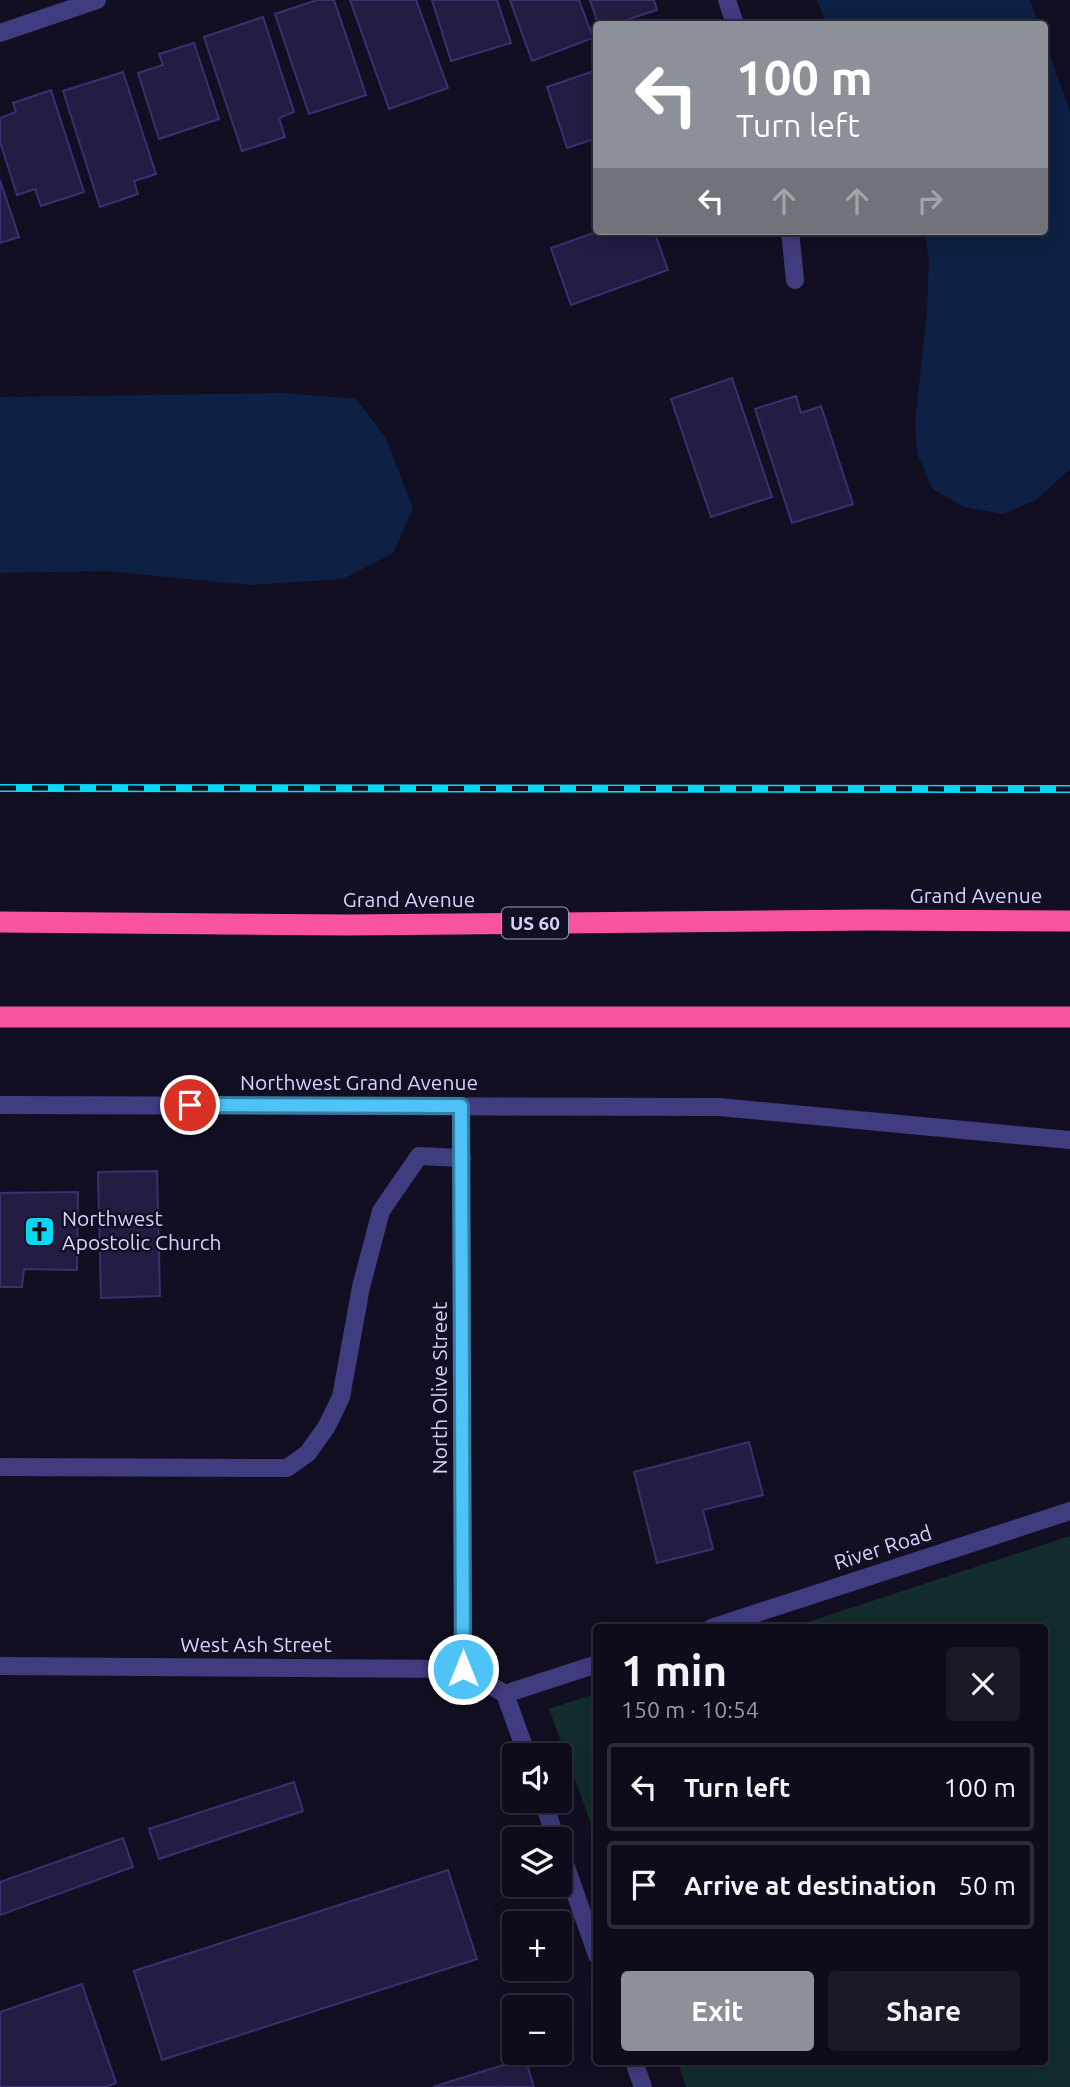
<!DOCTYPE html>
<meta charset="utf-8">
<style>
:root{--surface:#0e0b1a;--page:#1c1927;--text:#f1f3f6;--muted:#9b9ba2;--line:#2e2b39;--accent:#8c9099}
body{margin:0;font-family:Ubuntu,sans-serif;background:var(--page);color:var(--text);height:100vh;display:flex;flex-direction:column;font-size:26px;white-space:nowrap}
*{box-sizing:border-box;margin:0}
p{font-size:23px;color:var(--muted)}
.icon{flex:none;width:38px;height:38px;fill:none;stroke:currentColor;stroke-width:2;stroke-linecap:round;stroke-linejoin:round}
.map{position:relative;flex:1;overflow:hidden}
.side{position:absolute;left:593px;top:1624px;width:455px;height:441px;display:flex;flex-direction:column;background:var(--surface);border-radius:7px;box-shadow:0 4px 18px #0003,0 0 0 2px var(--line)}
.side>*{flex:none}
.guide{position:absolute;left:593px;top:21px;width:455px;height:214px;border-radius:7px;box-shadow:0 4px 18px #0003,0 0 0 2px var(--line);background:#8c9099;color:#fff;overflow:hidden}
.buttons{position:absolute;left:502px;top:1743px;display:grid;gap:14px}
.buttons a{display:grid;place-items:center;width:70px;height:70px;border-radius:7px;background:var(--surface);box-shadow:0 4px 18px #0003,0 0 0 2px var(--line);font-size:35px}
.pin{position:absolute;display:grid;place-items:center;width:60px;height:60px;color:#fff;margin:-30px;border:4px solid #fff;border-radius:50%;box-shadow:0 2px 7px #0007}
.me{position:absolute;width:77px;margin:-38px;rotate:0deg;stroke-linejoin:round;filter:drop-shadow(0 0 5px #0008)}
.turn{display:flex;align-items:center;gap:24px;height:147px;padding:0 28px;font-size:32px}
.turn .icon{width:91px;height:91px;stroke-width:2.5}
.turn b{display:block;font-size:49px;line-height:60px}
.lanes{display:flex;align-items:center;height:66px;padding:0 28px;background:#0003;justify-content:center;gap:35px;direction:ltr}
.lanes .off{opacity:.35}
.round{display:grid;place-items:center;flex:none;width:74px;height:74px;border-radius:7px;background:var(--page)}
.head{display:flex;align-items:center;justify-content:space-between;height:119px;padding:0 28px}
h1{font-size:42px;font-weight:700;line-height:52px}
.primary-button{display:flex;gap:14px;margin-top:auto;padding:14px 28px}
.primary-button a{flex:1;height:80px;border-radius:7px;background:var(--accent);color:#fff;font-size:28px;font-weight:700;line-height:80px;text-align:center}
.primary-button a+a{background:var(--page);color:var(--text)}
ul{padding:0;list-style:none}
li{display:flex;align-items:center;gap:21px;height:88px;margin:0 14px 10px;padding:0 14px;border:4px solid var(--line);border-radius:7px}
li div{flex:1}
li b{display:block;font-size:26px}
li em{font-style:normal}
.map>svg:first-child{display:block}
.green{fill:#122d2c}
.water{fill:#0e2144}
.building{fill:#241c43;stroke:#3c2f6f;stroke-width:2}
.lines{fill:none;stroke-linecap:round;stroke-linejoin:round}
.lane{stroke:#403c80;stroke-width:18}
.street{stroke:#403c80;stroke-width:18}
.highway{stroke:#f9529f;stroke-width:21}
.rail-casing{stroke:#09d8f3;stroke-width:8}
.rail{stroke:#130f23;stroke-width:5;stroke-dasharray:16;stroke-linecap:butt}
.route-casing{stroke:#337fa1;stroke-width:18}
.route{stroke:#4fc3f7;stroke-width:12}
.labels{text-anchor:middle;stroke-width:5;stroke-linejoin:round;paint-order:stroke}
.shield{fill:#130f23;stroke:#9d98bc;stroke-width:2}
.shield-label{font-size:19px;font-weight:bold;fill:#d8d3fd}
.street-label{font-size:21px;fill:#d8d3fd;stroke:#130f23}
.poi-label{font-size:21px;fill:#d8d3fd;stroke:#130f23;text-anchor:start}
</style>
<div class="map">
<svg width="1070" height="2087" viewBox="0 0 1070 2087">
<rect width="100%" height="100%" fill="#130f23"/>
<path class="green" d="M 1070,1536 L 1070,2087 L 686,2087 L 678,2062 L 1045,2062 L 1045,1628 L 793,1627 Z
M 597,1693 L 597,1840 L 549,1709 Z"/>
<path class="water" d="M 817,0 L 1030,0 L 1039,24 L 826,24 Z
M 1045,41 L 1070,112 L 1070,469 L 1036,500 L 1003,514 L 964,507 L 933,489 L 917,453 L 915,423 L 927,312 L 929,259 L 924,231 L 1045,231 Z
M 284,393 L 356,399 L 386,438 L 413,509 L 393,553 L 343,579 L 250,585 L 108,571 L 0,573 L 0,397 Z"/>
<path class="building" d="M 317,0 L 334,0 L 366,95 L 309,114 L 275,14 Z
M 350,0 L 416,0 L 448,88 L 389,109 Z
M 432,0 L 497,0 L 511,43 L 451,61 Z
M 510,0 L 579,0 L 593,38 L 532,61 Z
M 590,0 L 654,0 L 657,10 L 614,24 L 598,24 Z
M 263,17 L 294,112 L 279,118 L 285,137 L 242,151 L 204,37 Z
M 194,43 L 219,119 L 159,139 L 138,73 L 163,65 L 159,54 Z
M 597,70 L 597,138 L 567,148 L 547,87 Z
M 123,72 L 156,174 L 134,181 L 138,194 L 100,207 L 63,91 Z
M 51,90 L 84,192 L 41,206 L 35,189 L 17,195 L 0,142 L 0,118 L 16,112 L 13,103 Z
M 0,180 L 19,237 L 0,243 Z
M 599,231 L 654,231 L 668,270 L 571,305 L 551,248 Z
M 732,378 L 772,497 L 711,517 L 671,399 Z
M 796,396 L 801,413 L 821,406 L 853,504 L 792,523 L 755,409 Z
M 157,1171 L 160,1296 L 101,1298 L 98,1172 Z
M 78,1192 L 77,1270 L 24,1269 L 22,1287 L 0,1287 L 0,1193 Z
M 749,1442 L 763,1495 L 703,1510 L 713,1549 L 657,1563 L 634,1472 Z
M 294,1782 L 303,1811 L 159,1859 L 149,1829 Z
M 123,1838 L 133,1867 L 0,1915 L 0,1882 Z
M 448,1870 L 477,1959 L 162,2060 L 134,1971 Z
M 82,1984 L 116,2083 L 106,2087 L 0,2087 L 0,2012 Z
M 525,2058 L 534,2087 L 433,2087 Z"/>
<g class="lines">
<path class="lane" d="M 719,1107 L 1070,1140
M 0,1467 L 287,1468 L 308,1453 L 327,1426 L 341,1397 L 361,1287 L 381,1211 L 419,1156 L 462,1158"/>
<path class="street" d="M 727,0 L 735,24
M 0,33 L 97,0
M 790,231 L 795,280
M 0,1105 L 719,1107
M 461,1106 L 463,1669
M 711,1628 L 1070,1511
M 0,1666 L 463,1669 L 505,1694
M 505,1694 L 597,1664
M 505,1694 L 527,1755
M 543,1801 L 556,1839
M 560,1850 L 597,1955
M 634,2062 L 643,2087"/>
<path class="highway" d="M 0,922 L 348,925 L 869,920 L 1070,921
M 0,1017 L 1070,1017"/>
<defs>
<path id="rail" d="M 0,788 L 1070,789"/>
</defs>
<use href="#rail" class="rail-casing"/>
<use href="#rail" class="rail"/>
</g>
<g class="lines">
<defs>
<path id="route" d="M 190,1105 L 461,1106 L 463,1669"/>
</defs>
<use href="#route" class="route-casing"/>
<use href="#route" class="route"/>
</g>
<defs>
<symbol id="church-square" viewBox="-11 -11 22 22"><rect x="-9" y="-9" width="18" height="18" rx="4" fill="#09d8f3" stroke="#130f23"/><path d="M-1.2-6h2.4v3.5h3.3v2.4h-3.3V6h-2.4V-.1h-3.3v-2.4h3.3Z" fill="#111"/></symbol>
</defs>
<g fill-rule="evenodd">
<use href="#church-square" x="22" y="1214" width="35" height="35"/>
</g>
<g class="labels">
<rect class="shield" x="502" y="907.5" width="66" height="31" rx="5"/>
<g class="shield-label">
<text x="535" y="930">US 60</text>
</g>
<g class="street-label">
<text x="976" y="903">Grand Avenue</text>
<text x="409" y="907">Grand Avenue</text>
<text x="359" y="1090">Northwest Grand Avenue</text>
<text transform="translate(440 1388) rotate(-90)" y="7">North Olive Street</text>
<text transform="translate(883 1548) rotate(-18)" y="7">River Road</text>
<text x="256" y="1652">West Ash Street</text>
</g>
<g class="poi-label">
<text x="62" y="1226">Northwest<tspan x="62" dy="24">Apostolic Church</tspan></text>
</g>
</g>
</svg>
<div class="buttons">
<a><svg class="icon" aria-label="sound" viewBox="0 0 24 24"><path d="M4 9h4l5-4v14l-5-4H4zM17 9q2 3 0 6"/></svg></a>
<a><svg class="icon" aria-label="layers" viewBox="0 0 24 24"><path d="M12 4l9 5-9 5-9-5zM3 14l9 5 9-5"/></svg></a>
<a>+</a>
<a>−</a>
</div>
<div class="pin" style="left:190px;top:1105px;background:#d93025"><svg class="icon" aria-label="arrive" viewBox="0 0 24 24"><path d="M6 21V4h12l-3 4 3 4H6"/></svg></div>
<svg class="me" style="left:463px;top:1669px" viewBox="-20 -20 40 40"><circle r="17" fill="#4fc3f7" stroke="#fff" stroke-width="3"/><path d="M0-11L8 9 0 5-8 9z" fill="#fff"/></svg>
<div class="guide">
<div class="turn"><svg class="icon" aria-label="left" viewBox="0 0 24 24"><path d="M17 20v-9H6M10 6l-5 5 5 5"/></svg><div><b>100 m</b>Turn left</div></div>
<div class="lanes"><svg class="icon" aria-label="left" viewBox="0 0 24 24"><path d="M17 20v-9H6M10 6l-5 5 5 5"/></svg><svg class="icon off" aria-label="ahead" viewBox="0 0 24 24"><path d="M12 20V5M6 11l6-6 6 6"/></svg><svg class="icon off" aria-label="ahead" viewBox="0 0 24 24"><path d="M12 20V5M6 11l6-6 6 6"/></svg><svg class="icon off" aria-label="right" viewBox="0 0 24 24"><path d="M7 20v-9h11M14 6l5 5-5 5"/></svg></div>
</div>
<section class="side">
<div class="head"><div><h1>1 min</h1><p>150 m · 10:54</p></div><a class="round"><svg class="icon" aria-label="close" viewBox="0 0 24 24"><path d="M6 6l12 12M18 6L6 18"/></svg></a></div>
<ul>
<li><svg class="icon" aria-label="left" viewBox="0 0 24 24"><path d="M17 20v-9H6M10 6l-5 5 5 5"/></svg><div><b>Turn left</b></div><em>100 m</em></li>
<li><svg class="icon" aria-label="arrive" viewBox="0 0 24 24"><path d="M6 21V4h12l-3 4 3 4H6"/></svg><div><b>Arrive at destination</b></div><em>50 m</em></li>
</ul>
<div class="primary-button"><a>Exit</a><a>Share</a></div>
</section>
</div>
